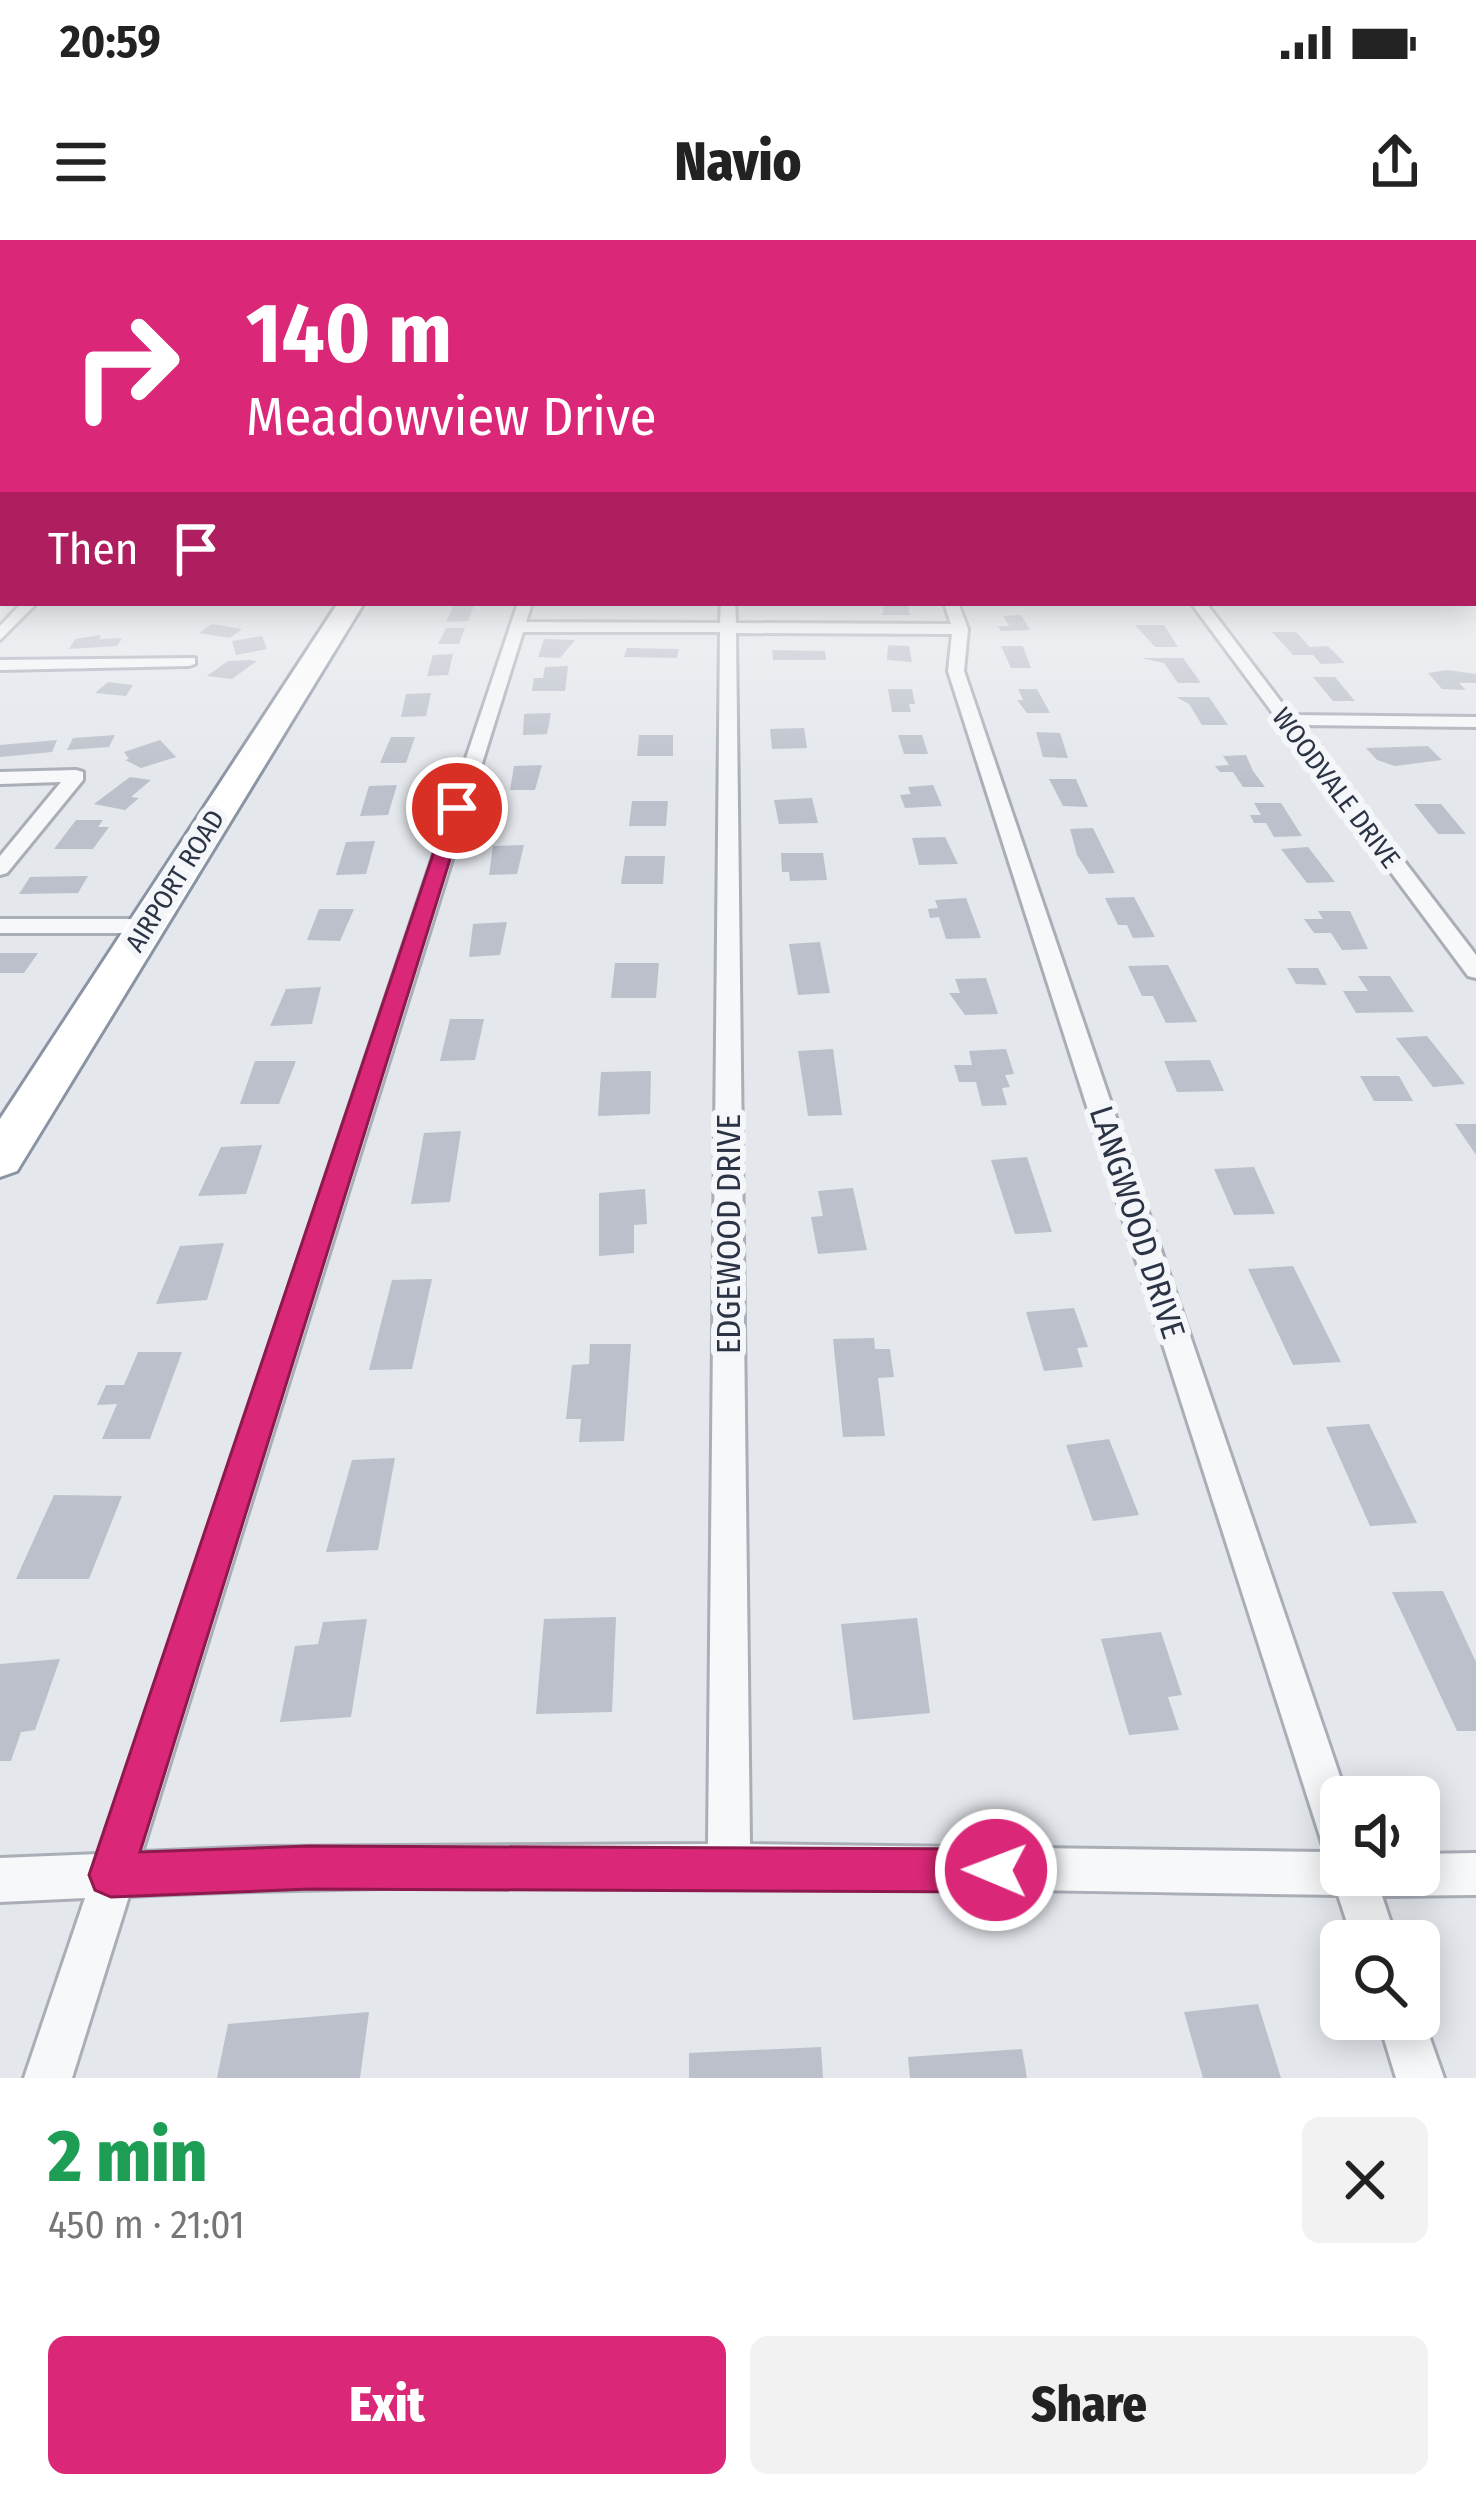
<!DOCTYPE html>
<meta charset="utf-8">
<style>
:root{--surface:#fff;--page:#f2f2f2;--text:#222;--muted:#767676;--accent:#db2777}
body{margin:0;font-family:"Fira Sans Condensed",sans-serif;background:var(--page);color:var(--text);height:100vh;display:flex;flex-direction:column;font-size:45px;white-space:nowrap}
*{box-sizing:border-box;margin:0}
p{font-size:39px;color:var(--muted)}
.icon{flex:none;width:66px;height:66px;fill:none;stroke:currentColor;stroke-width:2;stroke-linecap:round;stroke-linejoin:round}
.map{position:relative;height:1838px;overflow:hidden}
.drawer{display:flex;flex-direction:column;background:var(--surface);flex:1}
.drawer>*{flex:none}
.guide{position:absolute;left:0px;top:0px;width:1476px;height:366px;box-shadow:0 6px 30px #0003;background:#db2777;color:#fff;overflow:hidden}
.controls{position:absolute;left:1320px;top:1536px;display:grid;gap:24px}
.controls a{display:grid;place-items:center;width:120px;height:120px;border-radius:18px;background:var(--surface);box-shadow:0 6px 30px #0003;font-size:60px}
.pin{position:absolute;display:grid;place-items:center;width:102px;height:102px;color:#fff;margin:-51px;border:6px solid #fff;border-radius:50%;box-shadow:0 3px 12px #0007}
.me{position:absolute;width:132px;margin:-66px;rotate:271deg;stroke-linejoin:round;filter:drop-shadow(0 0 9px #0008)}
.turn{display:flex;align-items:center;gap:42px;height:252px;padding:0 48px;font-size:54px}
.turn .icon{width:156px;height:156px;stroke-width:2.5}
.turn b{display:block;font-size:84px;line-height:102px}
.then{display:flex;align-items:center;height:114px;padding:0 48px;background:#0003;gap:24px;font-size:45px}
.round{display:grid;place-items:center;flex:none;width:126px;height:126px;border-radius:18px;background:var(--page)}
.headline{display:flex;align-items:center;justify-content:space-between;height:204px;padding:0 48px}
h1{font-size:72px;font-weight:800;line-height:90px;color:#1e9e55}
.button{display:flex;gap:24px;margin-top:auto;padding:24px 48px}
.button a{flex:1;height:138px;border-radius:18px;background:var(--accent);color:#fff;font-size:48px;font-weight:800;line-height:138px;text-align:center}
.button a+a{background:var(--page);color:var(--text)}
.status{display:flex;justify-content:space-between;align-items:center;height:84px;padding:0 60px;background:var(--surface);direction:ltr}
.status svg{height:33px;fill:currentColor}
header{display:flex;justify-content:space-between;align-items:center;height:156px;padding:0 48px;background:var(--surface);font-size:54px;font-weight:800}
.map>svg:first-child{display:block}
.building{fill:#bbc0ca}
.lines{fill:none;stroke-linecap:round;stroke-linejoin:round}
.street-casing{stroke:#a9aeb7;stroke-width:6}
.highway-casing{stroke:#8b94a3;stroke-width:6}
.street{fill:#f7f8fa;fill-rule:evenodd}
.highway{fill:#fff;fill-rule:evenodd}
.route{fill:#db2777;stroke:#8e194d;stroke-width:3}
.labels{text-anchor:middle;stroke-width:12;stroke-linejoin:round;paint-order:stroke}
.far-street-label{font-size:27px;fill:#2b3445;stroke:#f4f6f9}
.street-label{font-size:33px;fill:#2b3445;stroke:#f4f6f9}
</style>
<div class="status"><b>20:59</b><svg viewBox="0 0 49 12"><path d="M0 12V9h3v3zM5 12V6h3v6zM10 12V3h3v9zM15 12V0h3v12zM26 1h20v11H26zM47 4h2v5h-2z"/></svg></div>
<header><svg class="icon" aria-label="menu" viewBox="0 0 24 24"><path d="M4 6h16M4 12h16M4 18h16"/></svg>Navio<svg class="icon" aria-label="share" viewBox="0 0 24 24"><path d="M12 15V3M7 8l5-5 5 5M5 13v7h14v-7"/></svg></header>
<div class="map">
<svg width="1476" height="1838" viewBox="0 0 1476 1838">
<rect width="100%" height="100%" fill="#e4e7ec"/>
<path class="building" d="M 884,363 L 907,363 L 910,375 L 882,375 Z
M 453,366 L 474,366 L 468,381 L 446,382 Z
M 1021,375 L 1030,390 L 1001,391 L 998,386 L 1009,386 L 1003,376 Z
M 212,384 L 242,389 L 230,398 L 199,393 Z
M 1135,385 L 1164,385 L 1178,407 L 1155,407 Z
M 446,388 L 465,388 L 459,404 L 438,404 Z
M 1272,392 L 1296,392 L 1310,407 L 1328,406 L 1345,423 L 1321,424 L 1313,415 L 1293,415 Z
M 101,395 L 99,399 L 122,398 L 117,406 L 69,409 L 75,399 Z
M 262,396 L 267,409 L 236,415 L 232,401 Z
M 544,399 L 575,400 L 560,418 L 538,417 Z
M 888,405 L 909,406 L 912,422 L 887,420 Z
M 1001,406 L 1023,406 L 1031,428 L 1011,428 Z
M 627,408 L 679,409 L 677,418 L 624,417 Z
M 772,410 L 825,411 L 826,420 L 773,420 Z
M 453,414 L 448,435 L 427,436 L 433,415 Z
M 1141,418 L 1183,418 L 1201,443 L 1178,443 L 1164,423 Z
M 249,420 L 257,421 L 232,439 L 207,436 L 228,421 Z
M 568,426 L 565,451 L 532,451 L 534,438 L 543,438 L 545,427 Z
M 1447,430 L 1476,434 L 1476,443 L 1459,443 L 1466,450 L 1442,449 L 1428,433 Z
M 1313,437 L 1335,437 L 1355,461 L 1333,461 Z
M 108,442 L 133,445 L 126,456 L 95,453 Z
M 888,449 L 912,449 L 915,464 L 909,464 L 911,472 L 892,472 Z
M 1018,449 L 1037,449 L 1050,473 L 1027,473 L 1017,460 L 1023,460 Z
M 431,453 L 426,476 L 401,477 L 406,454 Z
M 1176,457 L 1209,457 L 1228,485 L 1202,485 L 1189,464 Z
M 551,473 L 547,494 L 523,495 L 524,474 Z
M 804,488 L 807,508 L 772,509 L 770,489 Z
M 1036,492 L 1060,493 L 1068,518 L 1043,517 Z
M 115,495 L 109,507 L 67,510 L 73,498 Z
M 639,495 L 673,495 L 673,516 L 637,516 Z
M 898,495 L 922,495 L 928,514 L 904,514 Z
M 391,497 L 415,497 L 406,523 L 380,523 Z
M 57,500 L 52,512 L 0,517 L 0,505 Z
M 160,500 L 176,517 L 141,528 L 125,520 L 129,519 L 124,512 Z
M 1428,506 L 1442,520 L 1395,526 L 1377,520 L 1366,508 Z
M 1246,515 L 1253,531 L 1265,547 L 1243,547 L 1233,532 L 1220,532 L 1215,526 L 1229,525 L 1223,516 Z
M 542,525 L 535,550 L 510,550 L 514,526 Z
M 130,537 L 151,540 L 131,557 L 139,558 L 125,570 L 94,564 Z
M 1049,539 L 1076,539 L 1088,567 L 1063,566 Z
M 397,545 L 388,575 L 360,576 L 369,546 Z
M 933,545 L 942,566 L 905,568 L 900,555 L 911,554 L 908,547 Z
M 812,558 L 818,583 L 779,584 L 774,560 Z
M 632,561 L 668,561 L 666,586 L 629,586 Z
M 1254,563 L 1281,563 L 1302,596 L 1274,597 L 1266,583 L 1254,583 L 1250,575 L 1261,575 Z
M 1414,564 L 1441,564 L 1466,594 L 1438,594 Z
M 76,580 L 103,580 L 98,587 L 109,587 L 93,609 L 54,609 Z
M 1093,588 L 1115,633 L 1089,634 L 1077,615 L 1070,589 Z
M 945,597 L 958,624 L 919,625 L 912,598 Z
M 375,601 L 366,634 L 336,635 L 346,602 Z
M 524,605 L 517,634 L 489,635 L 493,606 Z
M 1308,607 L 1335,642 L 1307,643 L 1281,609 Z
M 781,613 L 823,613 L 827,640 L 790,641 L 789,632 L 782,632 Z
M 625,616 L 665,616 L 663,644 L 621,644 Z
M 88,636 L 78,653 L 19,654 L 30,637 Z
M 1134,657 L 1155,697 L 1133,698 L 1127,685 L 1118,685 L 1105,658 Z
M 966,658 L 981,698 L 946,699 L 939,677 L 930,678 L 928,669 L 938,668 L 935,660 Z
M 319,669 L 354,669 L 340,701 L 307,700 Z
M 1318,671 L 1350,671 L 1368,709 L 1342,710 L 1331,693 L 1314,693 L 1304,679 L 1323,679 Z
M 507,682 L 500,715 L 469,717 L 473,684 Z
M 820,702 L 830,753 L 798,755 L 789,704 Z
M 0,713 L 38,713 L 24,733 L 0,733 Z
M 615,723 L 659,723 L 656,758 L 611,758 Z
M 1168,725 L 1197,782 L 1166,783 L 1153,756 L 1142,756 L 1128,726 Z
M 1287,728 L 1318,728 L 1327,745 L 1296,744 Z
M 1358,736 L 1390,736 L 1414,772 L 1356,773 L 1343,751 L 1368,751 Z
M 986,738 L 998,774 L 965,775 L 949,753 L 960,753 L 955,739 Z
M 321,747 L 312,784 L 270,786 L 286,749 Z
M 450,779 L 484,779 L 475,820 L 440,821 Z
M 1427,796 L 1465,844 L 1433,847 L 1396,798 Z
M 833,809 L 842,875 L 808,876 L 798,811 Z
M 1006,809 L 1014,834 L 1005,835 L 1010,847 L 1002,848 L 1007,865 L 982,866 L 976,842 L 959,842 L 954,825 L 972,825 L 969,811 Z
M 1210,820 L 1224,851 L 1177,852 L 1164,821 Z
M 255,821 L 296,821 L 279,864 L 240,864 Z
M 651,831 L 650,874 L 598,876 L 601,832 Z
M 1360,836 L 1399,836 L 1413,861 L 1374,861 Z
M 1455,884 L 1476,884 L 1476,915 Z
M 461,891 L 450,962 L 411,964 L 424,893 Z
M 262,905 L 246,954 L 198,956 L 221,907 Z
M 1027,917 L 1052,992 L 1015,994 L 991,920 Z
M 1254,927 L 1275,974 L 1234,975 L 1214,929 Z
M 853,948 L 867,1010 L 818,1014 L 811,977 L 823,976 L 818,951 Z
M 645,949 L 647,984 L 634,985 L 634,1013 L 599,1016 L 599,953 Z
M 224,1003 L 207,1060 L 156,1064 L 180,1006 Z
M 1293,1026 L 1341,1122 L 1293,1125 L 1248,1029 Z
M 432,1039 L 412,1129 L 369,1130 L 392,1040 Z
M 1074,1068 L 1088,1107 L 1077,1108 L 1083,1127 L 1044,1131 L 1026,1072 Z
M 874,1098 L 875,1109 L 890,1109 L 894,1137 L 878,1138 L 885,1196 L 843,1197 L 833,1099 Z
M 590,1104 L 631,1104 L 624,1201 L 579,1202 L 581,1179 L 566,1179 L 572,1125 L 589,1124 Z
M 138,1112 L 182,1112 L 150,1199 L 102,1199 L 117,1164 L 97,1165 L 106,1145 L 124,1145 Z
M 1369,1184 L 1417,1283 L 1370,1286 L 1326,1187 Z
M 1109,1199 L 1139,1275 L 1093,1281 L 1066,1205 Z
M 395,1218 L 378,1310 L 326,1312 L 352,1220 Z
M 54,1255 L 122,1256 L 89,1339 L 16,1339 Z
M 1443,1351 L 1476,1422 L 1476,1491 L 1457,1491 L 1392,1352 Z
M 616,1377 L 612,1472 L 536,1474 L 544,1379 Z
M 917,1378 L 930,1473 L 853,1480 L 841,1384 Z
M 367,1379 L 351,1477 L 280,1482 L 295,1406 L 318,1404 L 323,1382 Z
M 1161,1392 L 1182,1455 L 1168,1457 L 1179,1490 L 1129,1495 L 1101,1399 Z
M 60,1419 L 35,1490 L 21,1492 L 11,1521 L 0,1521 L 0,1424 Z
M 1258,1764 L 1281,1838 L 1203,1838 L 1184,1772 Z
M 369,1772 L 360,1838 L 217,1838 L 228,1784 Z
M 821,1807 L 823,1838 L 689,1838 L 689,1813 Z
M 1022,1809 L 1027,1838 L 910,1838 L 908,1817 Z"/>
<g class="lines">
<defs>
<path id="street" d="M 1473,309 L 1476,310 L 1476,318 L 1473,317 Z
M 22,363 L 37,363 L 0,400 L 0,386 Z
M 518,363 L 532,363 L 526,382 L 720,383 L 721,363 L 735,363 L 736,383 L 951,384 L 944,363 L 958,363 L 968,389 L 964,431 L 1347,1557 L 1341,1557 L 1341,1635 L 1419,1635 L 1419,1614 L 1476,1613 L 1476,1655 L 1382,1656 L 1397,1701 L 1353,1701 L 1338,1655 C 935,1649 531,1637 129,1656 L 72,1838 L 24,1838 L 85,1658 L 0,1662 L 0,1618 L 99,1614 ZM 523,392 L 720,392 L 708,1604 L 263,1607 L 142,1612 ZM 736,393 L 952,394 L 948,431 L 1325,1612 L 750,1604 Z
M 1191,363 L 1206,363 L 1291,475 L 1476,477 L 1476,487 L 1300,485 L 1476,715 L 1476,738 L 1468,736 Z
M 195,418 L 195,424 L 189,426 L 0,430 L 0,420 Z
M 76,530 L 83,532 L 83,540 L 7,633 L 0,635 L 0,616 L 61,542 L 0,544 L 0,532 Z
M 0,679 L 146,679 L 157,686 L 146,693 L 0,693 Z
M 1419,1767 L 1444,1838 L 1396,1838 L 1378,1779 L 1419,1779 Z"/>
<path id="highway" d="M 338,363 L 364,363 L 17,931 L 0,937 L 0,879 Z"/>
</defs>
<use href="#street" class="street-casing"/>
<use href="#highway" class="highway-casing"/>
<use href="#street" class="street"/>
<use href="#highway" class="highway"/>
</g>
<linearGradient id="sky" x2="0" y2="1"><stop stop-color="#8bb4dd"/><stop offset="0.52" stop-color="#f3f4f6"/><stop offset="1" stop-color="#f3f4f6" stop-opacity="0"/></linearGradient>
<rect width="1476" height="540" fill="url(#sky)"/>
<path class="route" d="M 450,564 L 466,568 L 140,1612 L 309,1606 L 996,1609 L 1012,1615 L 1018,1630 L 1012,1646 L 996,1652 L 309,1649 L 111,1657 L 95,1650 L 89,1635 Z"/>
<g class="labels">
<g class="far-street-label">
<text transform="translate(1336 548) rotate(53)" y="9">WOODVALE DRIVE</text>
<text transform="translate(175 641) rotate(-58)" y="9">AIRPORT ROAD</text>
</g>
<g class="street-label">
<text transform="translate(1138 982) rotate(72)" y="12">LANGWOOD DRIVE</text>
<text transform="translate(728 994) rotate(-90)" y="12">EDGEWOOD DRIVE</text>
</g>
</g>
</svg>
<div class="controls">
<a><svg class="icon" aria-label="sound" viewBox="0 0 24 24"><path d="M4 9h4l5-4v14l-5-4H4zM17 9q2 3 0 6"/></svg></a>
<a><svg class="icon" aria-label="search" viewBox="0 0 24 24"><circle cx="10" cy="10" r="6"/><path d="M15 15l6 6"/></svg></a>
</div>
<div class="pin" style="left:457px;top:568px;background:#d93025"><svg class="icon" aria-label="arrive" viewBox="0 0 24 24"><path d="M6 21V4h12l-3 4 3 4H6"/></svg></div>
<svg class="me" style="left:996px;top:1630px" viewBox="-20 -20 40 40"><circle r="17" fill="#db2777" stroke="#fff" stroke-width="3"/><path d="M0-11L8 9 0 5-8 9z" fill="#fff"/></svg>
<div class="guide">
<div class="turn"><svg class="icon" aria-label="right" viewBox="0 0 24 24"><path d="M7 20v-9h11M14 6l5 5-5 5"/></svg><div><b>140 m</b>Meadowview Drive</div></div>
<div class="then">Then<svg class="icon" aria-label="arrive" viewBox="0 0 24 24"><path d="M6 21V4h12l-3 4 3 4H6"/></svg></div>
</div>
</div>
<section class="drawer">
<div class="headline"><div><h1>2 min</h1><p>450 m · 21:01</p></div><a class="round"><svg class="icon" aria-label="close" viewBox="0 0 24 24"><path d="M6 6l12 12M18 6L6 18"/></svg></a></div>
<div class="button"><a>Exit</a><a>Share</a></div>
</section>
